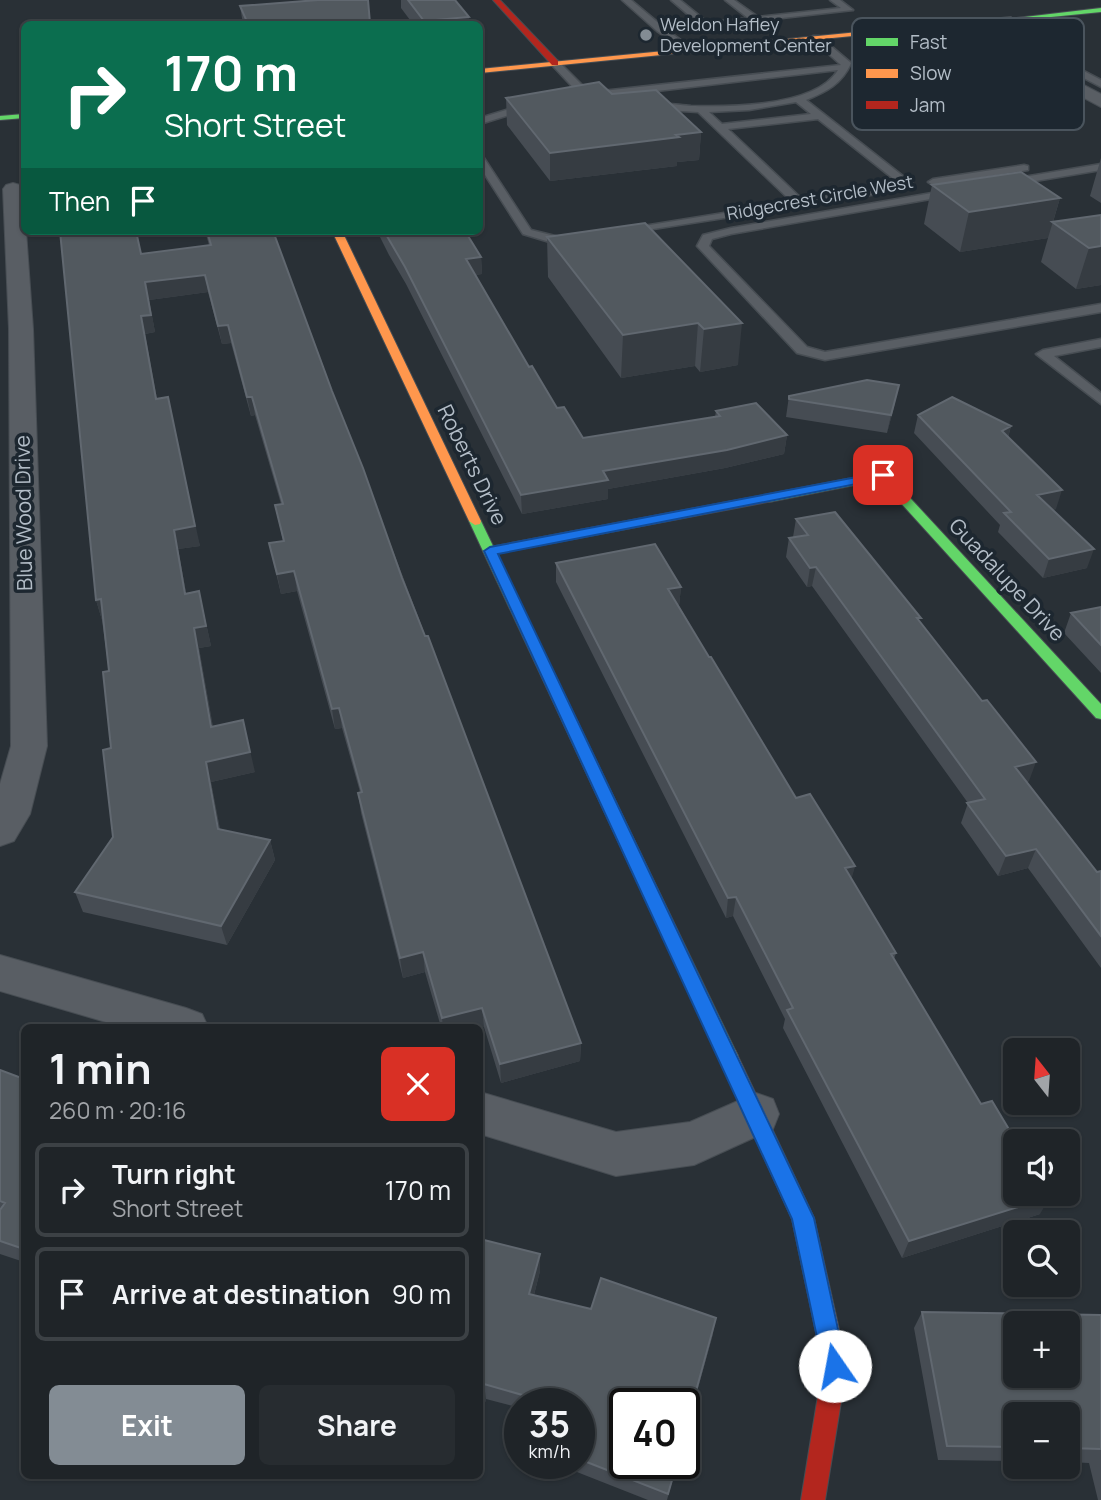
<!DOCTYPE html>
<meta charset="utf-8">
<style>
:root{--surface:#1f2428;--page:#272c30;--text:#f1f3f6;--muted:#a1a4a8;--line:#3c4145;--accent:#838c94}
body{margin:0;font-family:Manrope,sans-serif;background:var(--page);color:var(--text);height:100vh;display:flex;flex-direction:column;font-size:26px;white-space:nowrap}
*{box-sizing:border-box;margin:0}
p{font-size:23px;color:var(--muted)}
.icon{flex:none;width:38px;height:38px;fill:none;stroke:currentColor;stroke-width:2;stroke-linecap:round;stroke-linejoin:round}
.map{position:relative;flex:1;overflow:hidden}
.side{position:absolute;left:21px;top:1024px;width:462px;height:455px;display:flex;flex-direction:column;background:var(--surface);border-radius:10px;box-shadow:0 2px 5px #0004,0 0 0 2px var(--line)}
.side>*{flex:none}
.guide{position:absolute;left:21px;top:21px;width:462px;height:214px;border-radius:10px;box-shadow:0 2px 5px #0004,0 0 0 2px var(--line);background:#0b6e4f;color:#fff;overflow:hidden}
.needle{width:46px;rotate:343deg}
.tools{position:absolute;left:1003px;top:1038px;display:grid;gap:14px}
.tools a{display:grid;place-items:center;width:77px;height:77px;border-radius:10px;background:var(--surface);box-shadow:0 2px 5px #0004,0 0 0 2px var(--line);font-size:35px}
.speed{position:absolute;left:504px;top:1388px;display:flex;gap:14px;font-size:35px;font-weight:700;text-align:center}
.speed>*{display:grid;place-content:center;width:91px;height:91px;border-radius:50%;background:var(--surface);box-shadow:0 2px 5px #0004,0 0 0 2px var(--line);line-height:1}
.speed small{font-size:18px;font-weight:400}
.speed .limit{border:4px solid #111;border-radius:10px;background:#fff;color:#111}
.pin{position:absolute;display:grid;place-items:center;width:60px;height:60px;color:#fff;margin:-30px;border-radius:14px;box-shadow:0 4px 10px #0006}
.me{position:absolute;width:77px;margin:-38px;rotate:348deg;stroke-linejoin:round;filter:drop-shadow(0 0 5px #0008)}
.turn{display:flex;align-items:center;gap:24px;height:147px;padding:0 28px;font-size:32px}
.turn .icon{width:91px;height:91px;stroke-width:2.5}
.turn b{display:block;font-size:49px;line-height:60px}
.then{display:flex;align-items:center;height:66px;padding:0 28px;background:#0003;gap:14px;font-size:26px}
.round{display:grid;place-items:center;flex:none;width:74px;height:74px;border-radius:10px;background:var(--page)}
.headline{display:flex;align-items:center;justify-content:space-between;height:119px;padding:0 28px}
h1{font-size:42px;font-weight:700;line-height:52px}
.button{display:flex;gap:14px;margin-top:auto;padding:14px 28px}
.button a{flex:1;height:80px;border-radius:10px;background:var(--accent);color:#fff;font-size:28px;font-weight:700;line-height:80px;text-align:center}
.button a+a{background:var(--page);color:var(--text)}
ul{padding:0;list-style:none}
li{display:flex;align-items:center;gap:21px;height:94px;margin:0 14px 10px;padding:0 14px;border:4px solid var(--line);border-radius:10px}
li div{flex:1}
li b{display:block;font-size:26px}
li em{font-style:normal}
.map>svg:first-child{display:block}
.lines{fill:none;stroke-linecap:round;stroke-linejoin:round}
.lane-casing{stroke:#474d53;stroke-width:3}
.street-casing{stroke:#474d53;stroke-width:2}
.fast-casing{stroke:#474d53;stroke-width:2}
.slow-casing{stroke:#474d53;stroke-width:2}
.jam-casing{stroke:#474d53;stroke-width:2}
.lane{fill:#595e64;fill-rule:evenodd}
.street{fill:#595e64;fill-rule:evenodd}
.fast{fill:#63d668;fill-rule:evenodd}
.slow{fill:#ff974d;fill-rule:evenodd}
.jam{fill:#b3261e;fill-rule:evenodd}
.wall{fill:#464c53}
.shaded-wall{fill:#363c42}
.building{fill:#52595f;stroke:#616870;stroke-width:2;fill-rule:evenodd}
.route{fill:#1a73e8;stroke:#114b97;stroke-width:2}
.poi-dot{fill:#838c94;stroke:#1d2730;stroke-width:2.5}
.labels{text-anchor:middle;stroke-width:7;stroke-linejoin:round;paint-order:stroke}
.far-poi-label{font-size:18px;fill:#b3bdc7;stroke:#1d2730;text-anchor:start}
.far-street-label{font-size:18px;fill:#b3bdc7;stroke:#1d2730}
.street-label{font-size:21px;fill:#b3bdc7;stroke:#1d2730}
.key{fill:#1d2730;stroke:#4a545d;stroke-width:2}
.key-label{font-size:19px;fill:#b3bdc7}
</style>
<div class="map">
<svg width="1101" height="1500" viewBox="0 0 1101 1500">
<rect width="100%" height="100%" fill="#293036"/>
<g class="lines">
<defs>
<path id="lane" d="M 622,0 L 631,0 L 662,26 L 698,23 L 671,0 L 680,0 L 707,22 L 748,18 L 725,0 L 734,0 L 758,17 L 841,8 L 830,0 L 840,0 L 853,10 L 668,31 L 692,48 L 693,50 L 689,53 L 657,31 Z
M 813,36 L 819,36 L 851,63 C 842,84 826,92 806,100 L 913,184 L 913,188 L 905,188 L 818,119 L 728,129 L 803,200 L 896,185 L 901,188 L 896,191 L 621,234 L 621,230 L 625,229 L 792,202 L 698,112 L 651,109 L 648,108 L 648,104 C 661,102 677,105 691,106 C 729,107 816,107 838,70 L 605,97 L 600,100 L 583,98 L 552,65 L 552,61 L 558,61 L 588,91 L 593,92 L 841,65 L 813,40 ZM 796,102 L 811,114 L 722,124 L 709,112 L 749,110 Z
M 1055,56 L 1101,80 L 1101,87 L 1051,61 L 1027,64 L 1022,61 Z
M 532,102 L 535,103 L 535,107 L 480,124 L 480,118 Z
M 480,157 L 484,158 L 531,230 L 563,238 L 575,238 L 575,242 L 563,246 L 523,234 L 480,167 Z
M 1101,164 L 1101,170 L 1005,186 L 1000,183 L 1005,180 Z
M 1024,165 L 1028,166 L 1028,170 L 933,185 L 928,182 L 933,179 Z
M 955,189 L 959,190 L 959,194 L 731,234 L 712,239 L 709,246 L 807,347 L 825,352 L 1101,304 L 1101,312 L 825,360 L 797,353 L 697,246 L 703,235 L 731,228 Z
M 1101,339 L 1101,347 L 1054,356 L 1101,393 L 1101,404 L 1036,354 L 1043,350 Z"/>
<path id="street" d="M 959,20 L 1101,94 L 1101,107 L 953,28 L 951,25 Z
M 13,183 L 20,185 L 23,189 L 33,329 L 47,746 L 30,814 L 14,841 L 0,846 L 0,784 L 11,746 L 9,329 L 3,189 L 6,185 Z
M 0,955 L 186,1008 L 202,1014 L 208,1027 L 123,1027 L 0,991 Z
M 480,1092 L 616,1132 L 690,1122 L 756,1093 L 773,1099 L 779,1114 L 773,1129 L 694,1165 L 616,1176 L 480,1134 Z"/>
<path id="fast" d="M 1101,8 L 1101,12 L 1011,21 L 1008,19 Z
M 24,114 L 24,118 L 0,120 L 0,116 Z
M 883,472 L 887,473 L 1101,704 L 1101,719 L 1096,718 L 880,480 L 769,502 L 763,498 L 769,494 Z
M 475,517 L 481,521 L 735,1050 L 738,1056 L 735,1062 L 728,1064 L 721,1062 L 469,521 Z"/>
<path id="slow" d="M 1011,17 L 1013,20 L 480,73 L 480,69 Z
M 332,231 L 342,231 L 481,521 L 480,524 L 475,525 L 469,521 Z
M 728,1048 L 735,1050 L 814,1218 L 847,1365 L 843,1373 L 835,1377 L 827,1373 L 823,1365 L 792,1219 L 718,1056 L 721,1050 Z"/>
<path id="jam" d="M 493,0 L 500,0 L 558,61 L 558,65 L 552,65 Z
M 769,494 L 775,498 L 773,501 L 490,555 L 483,551 L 490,547 Z
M 835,1353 L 843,1357 L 847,1365 L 825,1500 L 801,1500 L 823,1365 L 827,1357 Z"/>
</defs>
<use href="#lane" class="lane-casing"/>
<use href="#street" class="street-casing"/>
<use href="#fast" class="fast-casing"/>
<use href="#slow" class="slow-casing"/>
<use href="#jam" class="jam-casing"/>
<use href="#lane" class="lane"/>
<use href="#street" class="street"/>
<use href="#fast" class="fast"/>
<use href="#slow" class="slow"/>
<use href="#jam" class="jam"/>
</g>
<path class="wall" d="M 401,0 L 455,0 L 469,24 L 413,24 L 401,8 Z
M 240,6 L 370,24 L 243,24 Z
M 612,94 L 701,132 L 699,160 L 677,162 L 677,166 L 550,181 L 507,125 L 506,98 Z
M 1101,158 L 1101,203 L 1090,196 Z
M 932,185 L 1060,198 L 1053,222 L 1101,215 L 1101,285 L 1076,289 L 1041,262 L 1048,238 L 960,252 L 924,224 Z
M 645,223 L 738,365 L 700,372 L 695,366 L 621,378 L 548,277 L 547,237 Z
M 60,231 L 126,231 L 141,254 L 209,245 L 205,231 L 273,231 L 332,391 L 581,1043 L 580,1061 L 501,1083 L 484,1027 L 441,1027 L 425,972 L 403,978 L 361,813 L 358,793 L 360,792 L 342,728 L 335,729 L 297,591 L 281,594 L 269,543 L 283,541 L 275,505 L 281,504 L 255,415 L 251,416 L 231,343 L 222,344 L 208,292 L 149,300 L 155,332 L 145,334 L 157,399 L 200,546 L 178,549 L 186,593 L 199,591 L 211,646 L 199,648 L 213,727 L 255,772 L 211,782 L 220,829 L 270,840 L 275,860 L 227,945 L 83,912 L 75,892 L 113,837 L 109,671 L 102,620 L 96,600 Z
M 377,231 L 465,231 L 481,257 L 482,274 L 475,275 L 529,367 L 557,408 L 583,438 L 715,417 L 716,411 L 787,435 L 784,454 L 725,468 L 608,489 L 608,499 L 522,514 L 406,284 L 389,255 Z
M 789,396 L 895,403 L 887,433 L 786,417 Z
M 918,415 L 1011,426 L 1008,438 L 1056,509 L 1052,510 L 1087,568 L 1043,578 L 998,532 L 1000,525 L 914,433 Z
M 796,519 L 920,622 L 1029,781 L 1027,782 L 1097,872 L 1101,871 L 1101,968 L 1028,868 L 998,876 L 961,823 L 968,803 L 812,586 L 807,587 L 786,557 L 789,538 L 793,537 Z
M 556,563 L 681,587 L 679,606 L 709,657 L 796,798 L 855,866 L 851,878 L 896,953 L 894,959 L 1040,1214 L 902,1258 L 783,1028 L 785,1019 L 733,916 L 726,918 L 556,582 Z
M 1101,607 L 1101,673 L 1064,633 L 1071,613 Z
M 0,1070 L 24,1079 L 24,1262 L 0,1254 Z
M 480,1239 L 540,1254 L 540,1271 L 534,1295 L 591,1309 L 713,1334 L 667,1500 L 648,1500 L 554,1463 L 579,1463 L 579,1404 L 520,1404 L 520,1408 L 486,1399 L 480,1421 Z
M 922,1312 L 1101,1315 L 1101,1500 L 1098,1500 L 1089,1463 L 1068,1462 L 1068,1414 L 1015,1414 L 1015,1461 L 938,1460 L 914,1328 Z"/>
<path class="shaded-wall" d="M 469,17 L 469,24 L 424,24 L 424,21 Z
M 701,132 L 699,160 L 677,162 L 677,166 L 550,181 L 550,153 Z
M 1060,198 L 1048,238 L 960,252 L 969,212 Z
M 1101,246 L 1101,285 L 1076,289 L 1089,248 Z
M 481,257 L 482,274 L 466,276 L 466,259 Z
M 205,275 L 208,292 L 149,300 L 155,332 L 145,334 L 160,418 L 156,399 L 141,316 L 145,282 Z
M 698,323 L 695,366 L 621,378 L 623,335 Z
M 742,323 L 738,365 L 700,372 L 704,329 Z
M 228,325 L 231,343 L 222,344 L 218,326 Z
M 899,385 L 895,403 L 887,433 L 891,415 Z
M 168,397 L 200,546 L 178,549 L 190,613 L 185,594 L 174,530 Z
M 247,397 L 252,397 L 255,415 L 251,416 Z
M 1011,426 L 1006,444 L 1002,431 Z
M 787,435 L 784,454 L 725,468 L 608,489 L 608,499 L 522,514 L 521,495 L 603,471 Z
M 1062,490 L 1056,509 L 1031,514 L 1037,495 Z
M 1094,549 L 1087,568 L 1043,578 L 1049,559 Z
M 816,567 L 812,586 L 807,587 L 810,568 Z
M 294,571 L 297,591 L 281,594 L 277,574 Z
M 681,587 L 679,606 L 668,589 Z
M 199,591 L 211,646 L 199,648 L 216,747 L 211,727 L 194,628 Z
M 101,599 L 102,620 L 96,600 Z
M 339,708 L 342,728 L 335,729 L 332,709 Z
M 243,720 L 255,772 L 211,782 L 223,849 L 218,829 L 206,762 Z
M 1036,762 L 1029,781 L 1008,786 L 1015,767 Z
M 270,840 L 275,860 L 227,945 L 221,926 Z
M 1036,849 L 1028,868 L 998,876 L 1006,856 Z
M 855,866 L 850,885 L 845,868 Z
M 736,897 L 733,916 L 726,918 L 728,898 Z
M 423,952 L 425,972 L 403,978 L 400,958 Z
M 482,1008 L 484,1027 L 480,1028 L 443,1027 L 442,1018 Z
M 581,1043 L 580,1061 L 501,1083 L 500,1064 Z
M 1050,1197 L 1040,1214 L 902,1258 L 909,1241 Z
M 540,1254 L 540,1271 L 530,1310 L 529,1294 Z
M 716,1318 L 713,1334 L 684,1438 L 684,1435 Z
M 484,1384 L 486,1399 L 480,1421 L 480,1401 Z"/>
<path class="building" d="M 318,0 L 368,0 L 370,23 L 359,24 L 248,24 L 240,6 Z
M 408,0 L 455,0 L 469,17 L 424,21 Z
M 599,82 L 612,94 L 656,90 L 701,132 L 676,135 L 679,137 L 550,153 L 506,98 Z
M 1021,172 L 1060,198 L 969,212 L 932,185 Z
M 1101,215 L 1101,246 L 1089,248 L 1052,222 Z
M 645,223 L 742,323 L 704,329 L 698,323 L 623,335 L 547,237 Z
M 60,231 L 125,231 L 125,232 L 136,231 L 141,254 L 211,245 L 207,231 L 273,231 L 332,391 L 363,468 L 402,578 L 425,636 L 428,636 L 581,1043 L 500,1064 L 482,1008 L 442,1018 L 423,952 L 400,958 L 358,793 L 362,792 L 339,708 L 332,709 L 294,571 L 277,574 L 269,543 L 284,541 L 275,505 L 283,504 L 252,397 L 247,397 L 228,325 L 218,326 L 205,275 L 145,282 L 151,315 L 141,316 L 156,399 L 168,397 L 195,526 L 174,530 L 185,594 L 199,591 L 206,626 L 194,628 L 211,727 L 243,720 L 250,752 L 206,762 L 218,829 L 270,840 L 221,926 L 75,892 L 113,837 L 103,750 L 111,748 L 103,672 L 109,671 L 101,599 L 96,600 Z
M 384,231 L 465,231 L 481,257 L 466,259 L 529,367 L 532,366 L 557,408 L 564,407 L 583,438 L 720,416 L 716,411 L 756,403 L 787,435 L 727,450 L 603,471 L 608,480 L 521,495 L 405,267 Z
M 867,380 L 899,385 L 891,415 L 789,399 L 789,396 Z
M 952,397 L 1011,426 L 1002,431 L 1062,490 L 1037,495 L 1094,549 L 1049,559 L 1004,513 L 1011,512 L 918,415 Z
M 835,512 L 921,618 L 917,618 L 982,701 L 987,700 L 1036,762 L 1015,767 L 1097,872 L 1101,871 L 1101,936 L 1036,849 L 1006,856 L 967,803 L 985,799 L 816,567 L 810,568 L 789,538 L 808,535 L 796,519 Z
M 655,544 L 681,587 L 668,589 L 709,657 L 711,657 L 796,798 L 810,794 L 855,866 L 845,868 L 896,953 L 891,954 L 981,1104 L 992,1101 L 1016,1141 L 1015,1141 L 1015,1194 L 1048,1194 L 1050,1197 L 909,1241 L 787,1010 L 793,1008 L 736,897 L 728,898 L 556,563 Z
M 1101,607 L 1101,645 L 1071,613 Z
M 0,1070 L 24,1079 L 24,1249 L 0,1241 L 0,1210 L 5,1203 L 0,1201 Z
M 480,1239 L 540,1254 L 529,1294 L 591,1309 L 601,1278 L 716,1318 L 684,1435 L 684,1404 L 625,1404 L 625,1463 L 677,1463 L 668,1494 L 579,1459 L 579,1404 L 554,1404 L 484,1384 L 480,1401 Z
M 922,1312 L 1101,1315 L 1101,1449 L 1068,1448 L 1068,1414 L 1015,1414 L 1015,1447 L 947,1446 ZM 1015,1323 L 1068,1323 L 1068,1376 L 1015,1376 Z"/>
<path class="route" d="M 883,472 L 887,473 L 887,478 L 498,554 L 814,1218 L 846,1366 L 843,1375 L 835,1378 L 826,1375 L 823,1366 L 792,1219 L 484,551 L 490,547 Z"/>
<circle class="poi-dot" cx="646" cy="35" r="7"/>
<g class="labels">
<g class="far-poi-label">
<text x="660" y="31">Weldon Hafley<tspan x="660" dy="21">Development Center</tspan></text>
</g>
<g class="far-street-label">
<text transform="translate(820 198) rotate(-10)" y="6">Ridgecrest Circle West</text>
</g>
<g class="street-label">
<text transform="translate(472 465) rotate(64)" y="7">Roberts Drive</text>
<text transform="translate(24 513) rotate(-91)" y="7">Blue Wood Drive</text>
<text transform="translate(1007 580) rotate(47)" y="7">Guadalupe Drive</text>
</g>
</g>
<rect x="852" y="18" width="232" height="112" rx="10" class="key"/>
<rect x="866" y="38" width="32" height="8" fill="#63d668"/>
<rect x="866" y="69" width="32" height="9" fill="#ff974d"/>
<rect x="866" y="101" width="32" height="8" fill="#b3261e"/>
<g class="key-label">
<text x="910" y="49">Fast</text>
<text x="910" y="80">Slow</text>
<text x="910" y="112">Jam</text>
</g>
</svg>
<div class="tools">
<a><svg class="needle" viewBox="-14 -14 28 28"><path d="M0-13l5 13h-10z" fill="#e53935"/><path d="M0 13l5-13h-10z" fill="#a1a4a8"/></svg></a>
<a><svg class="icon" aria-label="sound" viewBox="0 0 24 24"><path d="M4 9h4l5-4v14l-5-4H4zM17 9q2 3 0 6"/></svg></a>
<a><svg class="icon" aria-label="search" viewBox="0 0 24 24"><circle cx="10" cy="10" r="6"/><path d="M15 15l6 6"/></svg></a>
<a>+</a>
<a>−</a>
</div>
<div class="speed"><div>35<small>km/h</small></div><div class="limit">40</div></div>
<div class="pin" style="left:883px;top:475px;background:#d93025"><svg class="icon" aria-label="arrive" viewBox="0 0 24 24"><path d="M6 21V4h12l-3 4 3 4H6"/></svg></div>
<svg class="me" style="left:835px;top:1366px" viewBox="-20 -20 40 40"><circle r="19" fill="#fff"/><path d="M0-13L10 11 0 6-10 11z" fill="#1a73e8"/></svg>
<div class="guide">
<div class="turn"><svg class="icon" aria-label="right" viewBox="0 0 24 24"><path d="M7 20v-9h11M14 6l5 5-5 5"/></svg><div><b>170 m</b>Short Street</div></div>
<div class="then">Then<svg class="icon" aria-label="arrive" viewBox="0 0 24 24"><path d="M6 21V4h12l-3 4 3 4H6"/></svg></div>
</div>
<section class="side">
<div class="headline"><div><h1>1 min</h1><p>260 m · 20:16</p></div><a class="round" style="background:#d93025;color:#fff"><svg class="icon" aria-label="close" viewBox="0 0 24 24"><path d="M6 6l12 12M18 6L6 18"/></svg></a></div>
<ul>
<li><svg class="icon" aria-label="right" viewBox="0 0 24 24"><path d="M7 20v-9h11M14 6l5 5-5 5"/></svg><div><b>Turn right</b><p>Short Street</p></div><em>170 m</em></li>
<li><svg class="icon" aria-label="arrive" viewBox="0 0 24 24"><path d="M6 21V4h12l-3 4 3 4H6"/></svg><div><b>Arrive at destination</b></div><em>90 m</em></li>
</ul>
<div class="button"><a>Exit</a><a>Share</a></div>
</section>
</div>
